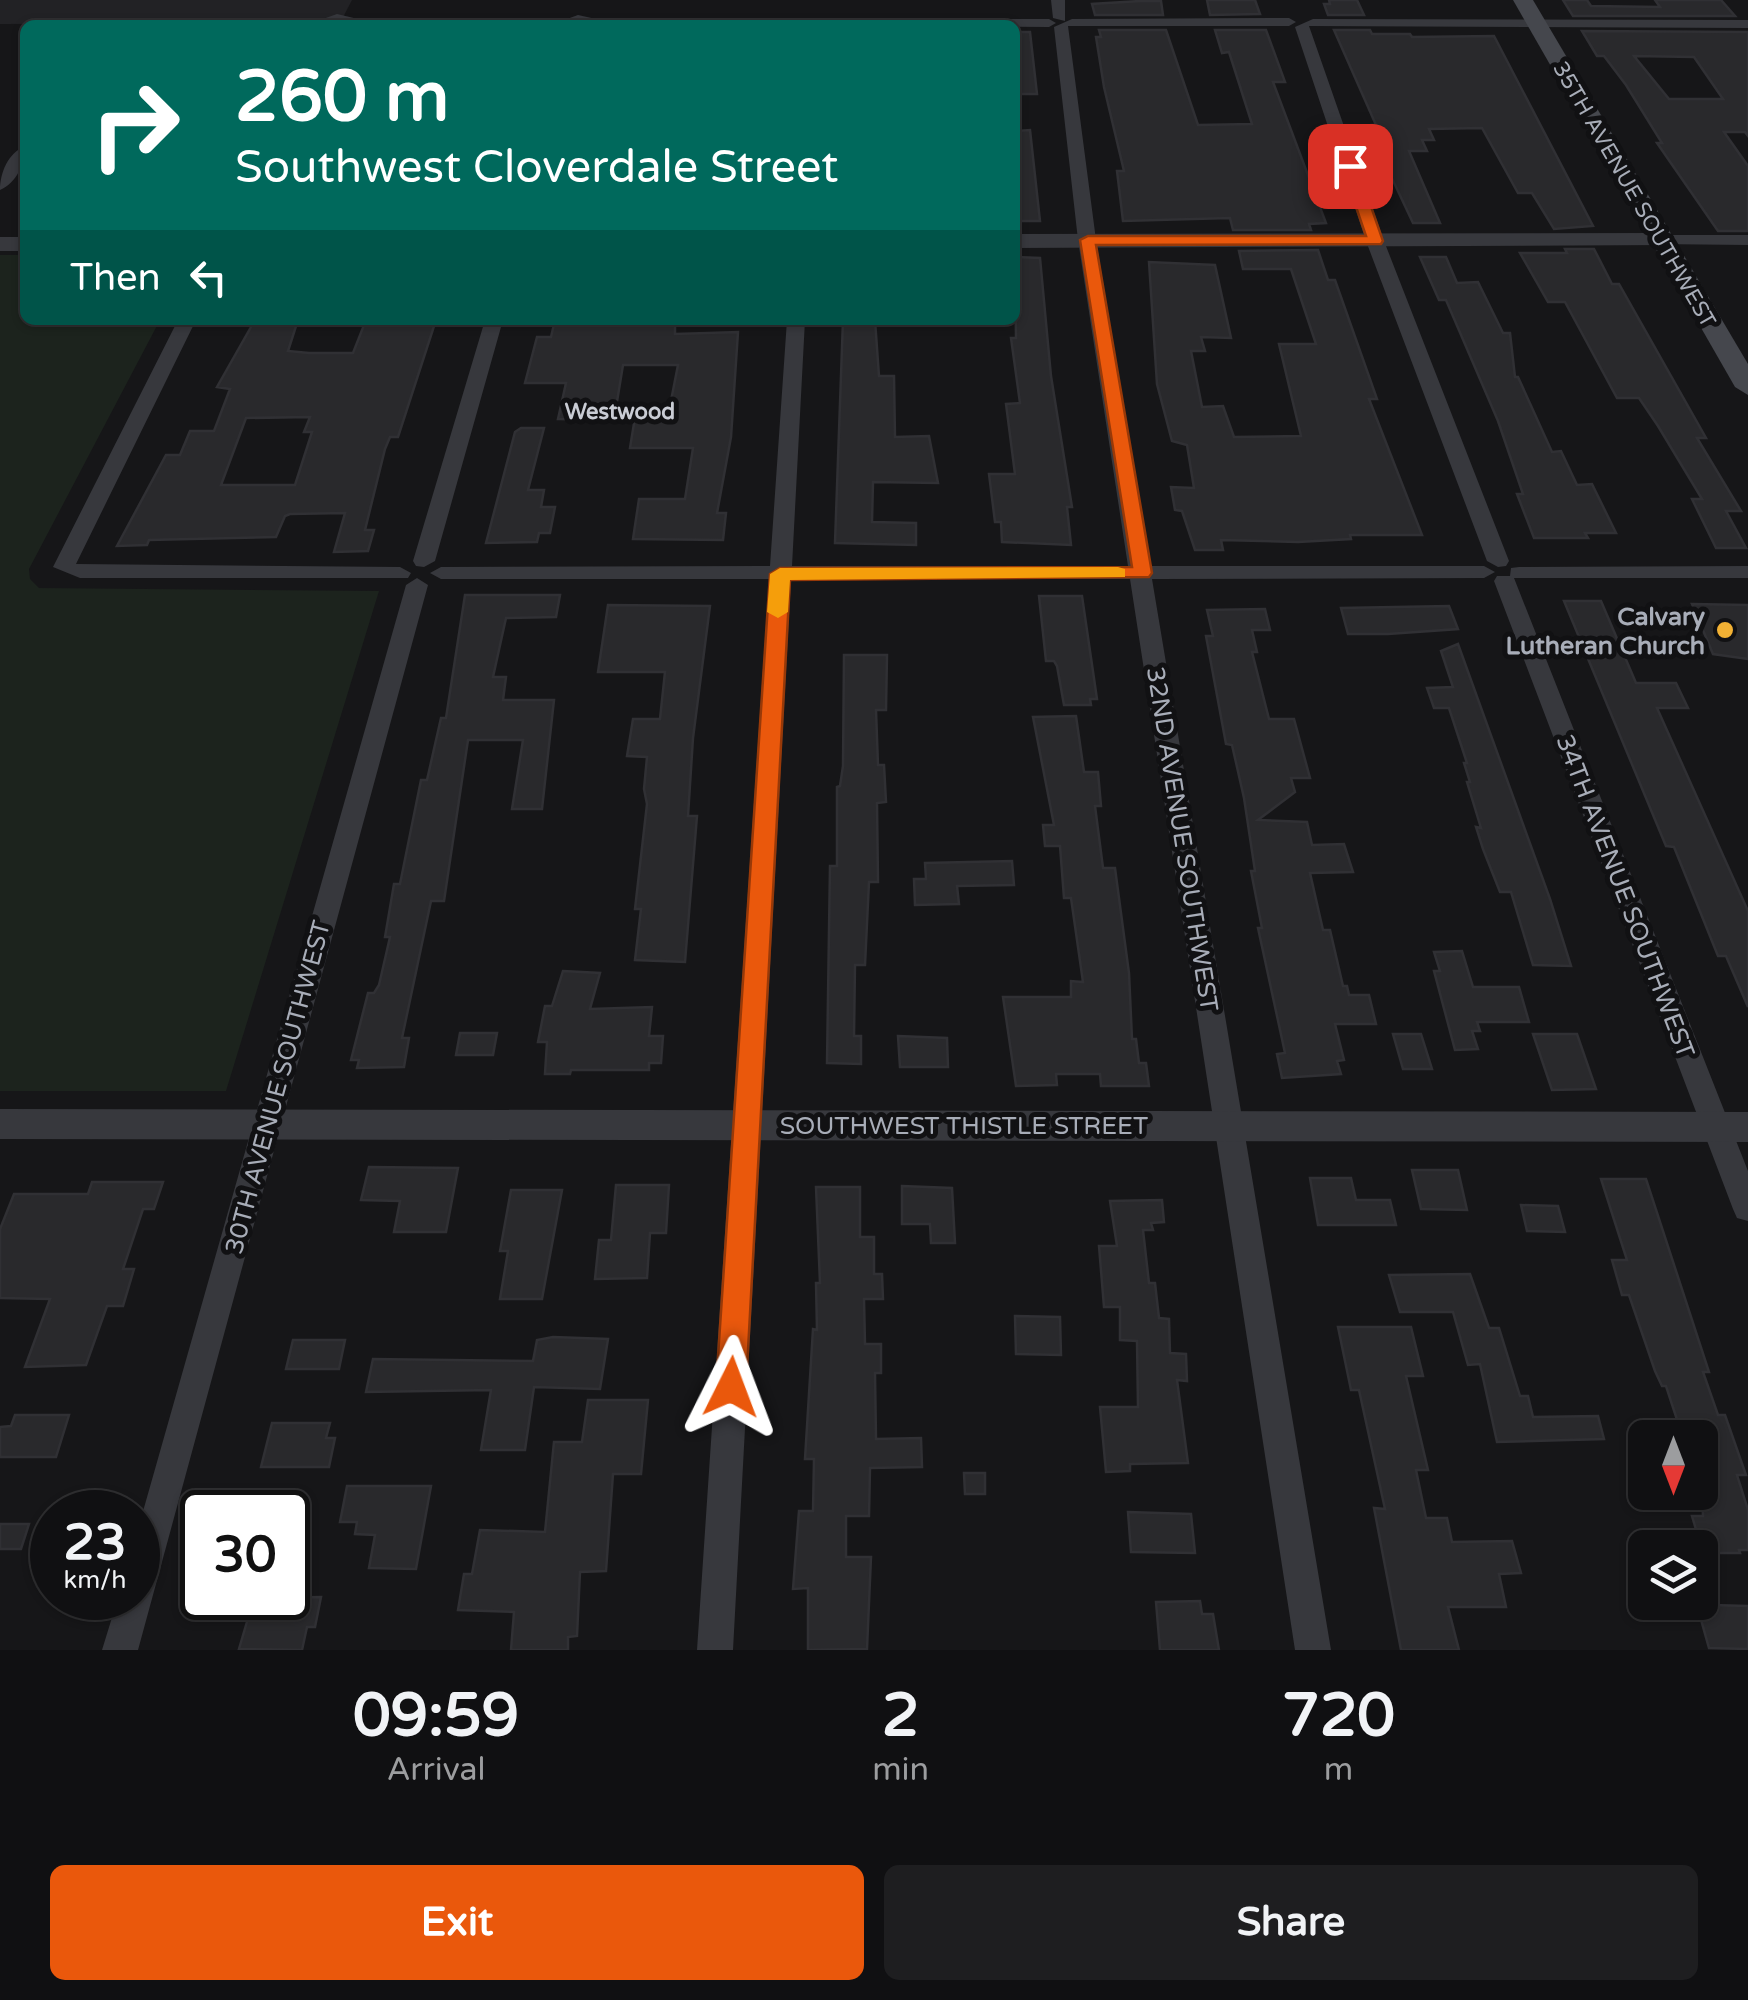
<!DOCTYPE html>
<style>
:root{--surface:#101012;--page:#1e1e20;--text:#f1f3f6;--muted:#9c9d9f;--line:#303032;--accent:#ea580c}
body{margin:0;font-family:"Varela Round",sans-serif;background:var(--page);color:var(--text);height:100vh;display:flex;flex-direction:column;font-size:38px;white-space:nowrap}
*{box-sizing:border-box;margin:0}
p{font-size:32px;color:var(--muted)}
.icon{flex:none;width:55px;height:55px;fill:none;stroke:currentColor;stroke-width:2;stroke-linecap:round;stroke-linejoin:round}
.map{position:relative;height:1650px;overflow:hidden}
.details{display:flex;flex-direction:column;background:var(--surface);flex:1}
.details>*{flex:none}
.banner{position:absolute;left:20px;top:20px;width:1000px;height:305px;border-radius:15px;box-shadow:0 2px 8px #0004,0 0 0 2px var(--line);background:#00695c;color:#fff;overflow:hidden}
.needle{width:65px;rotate:180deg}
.controls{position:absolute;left:1628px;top:1420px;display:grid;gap:20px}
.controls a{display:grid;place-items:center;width:90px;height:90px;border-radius:15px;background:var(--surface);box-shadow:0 2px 8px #0004,0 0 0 2px var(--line);font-size:50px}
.speed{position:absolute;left:30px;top:1490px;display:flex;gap:20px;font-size:50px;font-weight:700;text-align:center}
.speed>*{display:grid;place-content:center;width:130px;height:130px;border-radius:50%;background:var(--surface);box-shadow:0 2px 8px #0004,0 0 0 2px var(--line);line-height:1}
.speed small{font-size:25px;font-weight:400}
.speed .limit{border:5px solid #111;border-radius:15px;background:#fff;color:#111}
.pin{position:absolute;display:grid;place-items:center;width:85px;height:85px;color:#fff;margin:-42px;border-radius:20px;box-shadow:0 5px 15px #0006}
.me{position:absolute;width:110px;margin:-55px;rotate:3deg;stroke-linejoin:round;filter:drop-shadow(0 0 8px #0008)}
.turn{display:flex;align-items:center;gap:35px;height:210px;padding:0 50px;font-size:45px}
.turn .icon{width:130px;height:130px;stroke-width:2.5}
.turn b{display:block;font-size:70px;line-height:85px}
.then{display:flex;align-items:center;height:95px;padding:0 50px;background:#0003;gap:20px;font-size:38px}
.eta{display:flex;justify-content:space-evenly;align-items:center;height:170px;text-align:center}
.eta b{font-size:60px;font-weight:700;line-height:70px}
.cta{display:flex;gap:20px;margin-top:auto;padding:20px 50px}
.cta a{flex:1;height:115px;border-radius:15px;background:var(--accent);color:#fff;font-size:40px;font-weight:700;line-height:115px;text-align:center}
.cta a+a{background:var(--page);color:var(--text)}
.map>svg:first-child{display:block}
.built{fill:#222225}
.green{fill:#1c231d}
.building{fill:#29292c;stroke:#303034;stroke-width:2.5;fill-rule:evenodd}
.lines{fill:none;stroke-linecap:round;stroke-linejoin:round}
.minor{fill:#37383d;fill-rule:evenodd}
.tertiary{fill:#37383d;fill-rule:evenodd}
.secondary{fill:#45474d;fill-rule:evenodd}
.route{fill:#ea580c;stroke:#983908;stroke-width:2.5}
.slow{fill:#f59e0b}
.poi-dot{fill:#f2b134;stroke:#111113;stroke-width:4}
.labels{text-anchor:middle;stroke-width:10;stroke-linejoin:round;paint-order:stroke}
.far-street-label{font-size:22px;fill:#a8adb8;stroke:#111113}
.far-neighbourhood-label{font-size:22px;font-weight:bold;fill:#c9ccd4;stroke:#111113}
.poi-label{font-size:25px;font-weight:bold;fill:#a8adb8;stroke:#111113;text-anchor:end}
.street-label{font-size:25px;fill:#a8adb8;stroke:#111113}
</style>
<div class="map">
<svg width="1748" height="1650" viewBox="0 0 1748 1650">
<rect width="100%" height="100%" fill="#161618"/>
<path class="built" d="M 0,0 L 352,0 L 340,23 L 0,24 Z"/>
<path class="green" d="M 0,255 L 25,255 L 25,320 L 160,320 L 29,569 L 30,579 L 39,588 L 379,591 L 226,1091 L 0,1091 Z"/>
<path class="building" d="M 1207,0 L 1255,0 L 1260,14 L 1210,15 Z
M 1329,0 L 1357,0 L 1364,15 L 1328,15 L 1324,4 L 1330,4 Z
M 1563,0 L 1587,0 L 1591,6 L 1660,7 L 1655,0 L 1721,0 L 1735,16 L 1573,16 Z
M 1140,1 L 1161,1 L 1163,15 L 1095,15 L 1092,4 Z
M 1099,30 L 1166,30 L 1198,125 L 1252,124 L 1229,52 L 1222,53 L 1215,30 L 1266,30 L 1285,82 L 1273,82 L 1326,223 L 1309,224 L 1311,230 L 1233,230 L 1230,218 L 1123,221 L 1117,171 L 1124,171 L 1104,87 L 1096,37 L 1101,37 Z
M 1334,30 L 1370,30 L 1372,34 L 1410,34 L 1412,37 L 1494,36 L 1593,226 L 1554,229 L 1532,193 L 1518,193 L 1482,128 L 1429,129 L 1434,140 L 1422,140 L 1427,151 L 1409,151 L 1440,223 L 1413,223 L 1381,155 L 1384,155 L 1372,125 L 1376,125 Z
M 1582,31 L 1748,32 L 1748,136 L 1745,132 L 1724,132 L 1748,166 L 1748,231 L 1718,231 L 1657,143 L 1662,143 L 1626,85 L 1604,56 L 1597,56 ZM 1634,56 L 1694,57 L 1723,99 L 1669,99 Z
M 1015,32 L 1030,32 L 1037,94 L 1015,94 Z
M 1030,130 L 1040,221 L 1015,221 L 1015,131 Z
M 1565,249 L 1594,249 L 1612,284 L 1619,284 L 1706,438 L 1697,438 L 1741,511 L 1726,511 L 1746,548 L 1716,548 L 1692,499 L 1702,499 L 1658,426 L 1639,398 L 1617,398 L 1565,302 L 1548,302 L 1520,253 L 1567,253 Z
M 1318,250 L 1328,280 L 1335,280 L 1377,399 L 1369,399 L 1422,535 L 1350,535 L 1351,539 L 1298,542 L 1221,540 L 1223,550 L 1195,550 L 1182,511 L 1175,510 L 1171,487 L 1194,488 L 1187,445 L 1172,441 L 1157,384 L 1149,262 L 1215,265 L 1231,338 L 1201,337 L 1205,351 L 1191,351 L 1202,407 L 1223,406 L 1234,437 L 1301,436 L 1279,344 L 1316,344 L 1291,269 L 1243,269 L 1239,251 Z
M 1015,257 L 1040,258 L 1051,376 L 1072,507 L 1067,507 L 1071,545 L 1002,542 L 1001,522 L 995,522 L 989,474 L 1015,474 L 1006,404 L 1020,403 L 1011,338 L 1016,338 Z
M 1420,257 L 1446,257 L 1457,283 L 1478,282 L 1503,333 L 1510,333 L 1515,377 L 1518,377 L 1552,452 L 1561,451 L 1577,485 L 1592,484 L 1616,533 L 1585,533 L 1588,538 L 1534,538 L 1517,494 L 1523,494 L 1498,421 L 1446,300 L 1439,300 Z
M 255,320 L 298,320 L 288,351 L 309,353 L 353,353 L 366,320 L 436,320 L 398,437 L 390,437 L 385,449 L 365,530 L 374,530 L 368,551 L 334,552 L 345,513 L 290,514 L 285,516 L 276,537 L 149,540 L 147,545 L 117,546 L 166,455 L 180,455 L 190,431 L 214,431 L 230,389 L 217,387 ZM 310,417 L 304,432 L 312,432 L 295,485 L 221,485 L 246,418 Z
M 555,320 L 675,320 L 675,334 L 738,332 L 731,437 L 717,513 L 726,513 L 723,540 L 633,539 L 639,499 L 685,499 L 693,448 L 630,448 L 636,411 L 669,411 L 678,365 L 623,365 L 614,420 L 558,419 L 566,383 L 525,383 L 537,337 L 551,337 Z
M 843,320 L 875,320 L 879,376 L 894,376 L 895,437 L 929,436 L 938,483 L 873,482 L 872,522 L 916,523 L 916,545 L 835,543 Z
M 521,428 L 544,428 L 528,490 L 544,490 L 541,507 L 555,507 L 550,533 L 539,533 L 537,542 L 486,543 L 515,432 Z
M 465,595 L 560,595 L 556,617 L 506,618 L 493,677 L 506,677 L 503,700 L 554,700 L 542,809 L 512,809 L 523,740 L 468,740 L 444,901 L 431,901 L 402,1038 L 409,1038 L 404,1067 L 357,1068 L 359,1060 L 351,1060 L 368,993 L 374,993 L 379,985 L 390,937 L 385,937 L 394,884 L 400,884 L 421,780 L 427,780 L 441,718 L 446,718 Z
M 1039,596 L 1082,596 L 1097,699 L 1090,699 L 1091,705 L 1064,705 L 1057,666 L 1054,661 L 1046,661 Z
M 1564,601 L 1601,601 L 1636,683 L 1676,683 L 1688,708 L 1657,708 L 1748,911 L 1748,1007 L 1726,956 L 1718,956 L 1674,847 L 1666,846 Z
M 1692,604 L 1748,605 L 1748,659 L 1713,654 Z
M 608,605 L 710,606 L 693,738 L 688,816 L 697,816 L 685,962 L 635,960 L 641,909 L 635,909 L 647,804 L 644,789 L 647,757 L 627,756 L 633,719 L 660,719 L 665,672 L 598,672 Z
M 1449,606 L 1458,629 L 1388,634 L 1348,634 L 1341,608 Z
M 1265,609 L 1270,630 L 1252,630 L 1257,652 L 1252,652 L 1269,719 L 1294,719 L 1310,778 L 1291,778 L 1295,792 L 1258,820 L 1307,822 L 1312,845 L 1344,844 L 1353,872 L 1310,873 L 1323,930 L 1330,930 L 1343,986 L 1347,986 L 1349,995 L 1369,995 L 1376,1024 L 1335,1024 L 1344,1060 L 1337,1061 L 1341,1074 L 1282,1078 L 1277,1054 L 1285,1053 L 1258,928 L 1262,928 L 1251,871 L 1255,871 L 1244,798 L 1232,745 L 1226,744 L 1206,636 L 1213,636 L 1207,610 Z
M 1458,644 L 1550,899 L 1571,966 L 1533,965 L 1511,892 L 1500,892 L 1483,849 L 1476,827 L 1481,828 L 1467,782 L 1470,782 L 1464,763 L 1467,763 L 1449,708 L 1434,708 L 1427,688 L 1453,687 L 1441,651 Z
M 844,655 L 887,655 L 886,710 L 876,710 L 878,765 L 884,765 L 886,802 L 877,803 L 878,882 L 869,882 L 865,965 L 855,965 L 854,1036 L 861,1036 L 861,1064 L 827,1063 L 830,866 L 837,866 L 837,787 L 840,786 L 843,766 Z
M 1076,716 L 1084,772 L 1098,772 L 1101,806 L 1095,806 L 1103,868 L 1115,868 L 1129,973 L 1132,1039 L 1136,1039 L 1139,1063 L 1146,1063 L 1149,1086 L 1101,1086 L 1100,1074 L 1056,1074 L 1057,1085 L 1016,1086 L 1003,997 L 1071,997 L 1071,981 L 1083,982 L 1071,898 L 1064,898 L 1060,846 L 1045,846 L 1043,825 L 1054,825 L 1033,717 Z
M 1012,861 L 1014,885 L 957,886 L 959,904 L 915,905 L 914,879 L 926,879 L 925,863 Z
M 1462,951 L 1473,987 L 1519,987 L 1529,1022 L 1477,1022 L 1480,1031 L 1472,1031 L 1478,1049 L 1455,1050 L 1434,971 L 1440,971 L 1434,952 Z
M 563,971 L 600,973 L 590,1009 L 652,1007 L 649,1036 L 663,1036 L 661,1063 L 649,1063 L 649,1070 L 571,1070 L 570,1074 L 545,1074 L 547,1042 L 538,1042 L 545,1006 L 552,1006 Z
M 460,1033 L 497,1033 L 493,1055 L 456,1055 Z
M 1393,1034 L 1421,1034 L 1432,1069 L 1403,1069 Z
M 1533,1034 L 1577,1034 L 1596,1089 L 1552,1090 Z
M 898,1036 L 947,1038 L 948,1067 L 900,1067 Z
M 369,1167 L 458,1168 L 446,1232 L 394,1232 L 400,1201 L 361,1200 Z
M 1412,1170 L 1458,1170 L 1467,1210 L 1421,1209 Z
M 1310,1178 L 1351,1178 L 1356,1200 L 1390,1200 L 1396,1225 L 1318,1225 Z
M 1601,1179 L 1646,1179 L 1709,1372 L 1703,1372 L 1718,1415 L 1725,1415 L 1746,1475 L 1737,1475 L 1748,1510 L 1748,1550 L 1739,1550 L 1740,1553 L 1703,1553 L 1692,1516 L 1703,1516 L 1700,1438 L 1683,1438 L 1666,1386 L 1662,1386 L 1655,1371 L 1629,1295 L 1622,1295 L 1612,1260 L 1627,1260 Z
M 92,1182 L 163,1182 L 154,1209 L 143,1209 L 123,1269 L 134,1269 L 123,1306 L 107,1306 L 86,1365 L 25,1367 L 50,1299 L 0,1298 L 0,1229 L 14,1194 L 88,1194 Z
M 616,1185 L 669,1185 L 666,1233 L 650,1233 L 647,1278 L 595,1279 L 599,1240 L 611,1240 Z
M 902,1186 L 952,1188 L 955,1243 L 931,1243 L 930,1224 L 902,1224 Z
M 816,1187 L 860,1187 L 860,1237 L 874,1237 L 874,1274 L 882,1274 L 883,1299 L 864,1299 L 865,1344 L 881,1344 L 881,1373 L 875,1373 L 876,1439 L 921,1438 L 922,1467 L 870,1468 L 869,1516 L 846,1516 L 846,1557 L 871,1557 L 867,1649 L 808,1650 L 808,1588 L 793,1589 L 799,1511 L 813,1511 L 814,1459 L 805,1459 L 813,1329 L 817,1330 L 816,1283 L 820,1283 Z
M 511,1190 L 562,1190 L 542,1299 L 500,1299 L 508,1251 L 500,1251 Z
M 1162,1200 L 1164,1222 L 1151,1223 L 1153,1230 L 1143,1230 L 1149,1283 L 1155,1283 L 1159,1318 L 1169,1319 L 1170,1353 L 1186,1354 L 1187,1381 L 1177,1380 L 1188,1463 L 1130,1464 L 1130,1471 L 1106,1472 L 1100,1407 L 1138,1407 L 1137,1341 L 1120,1340 L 1120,1307 L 1104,1307 L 1099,1246 L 1117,1246 L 1110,1201 Z
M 1521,1205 L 1558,1206 L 1565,1232 L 1527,1231 Z
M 1470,1274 L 1489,1328 L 1499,1328 L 1520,1396 L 1528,1396 L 1533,1417 L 1598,1416 L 1604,1439 L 1497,1442 L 1480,1364 L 1468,1365 L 1453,1312 L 1400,1312 L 1389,1275 Z
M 1015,1316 L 1060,1317 L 1061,1355 L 1016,1354 Z
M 1338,1327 L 1411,1327 L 1423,1376 L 1406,1376 L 1428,1470 L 1416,1470 L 1426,1518 L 1447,1518 L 1452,1542 L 1512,1541 L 1521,1573 L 1499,1574 L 1506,1607 L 1448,1607 L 1459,1650 L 1401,1650 L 1374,1508 L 1385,1509 L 1359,1390 L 1351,1390 Z
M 553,1337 L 608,1339 L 600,1389 L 534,1387 L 525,1450 L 481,1450 L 491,1390 L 366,1392 L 373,1359 L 533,1361 L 537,1340 Z
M 293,1340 L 345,1340 L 339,1369 L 286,1369 Z
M 588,1400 L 648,1400 L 641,1474 L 613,1474 L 606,1571 L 580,1572 L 577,1636 L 568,1637 L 568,1650 L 511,1650 L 514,1612 L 458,1610 L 464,1574 L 472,1574 L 480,1530 L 545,1532 L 554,1442 L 582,1442 Z
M 15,1415 L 69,1415 L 56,1457 L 0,1457 L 0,1427 L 11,1426 Z
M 272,1423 L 330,1423 L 326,1438 L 335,1438 L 329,1467 L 261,1467 Z
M 964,1473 L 985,1473 L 985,1494 L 965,1494 Z
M 347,1486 L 431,1486 L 416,1569 L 369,1568 L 375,1535 L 355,1534 L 357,1522 L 340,1522 Z
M 1128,1512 L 1191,1514 L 1195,1553 L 1131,1552 Z
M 0,1524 L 29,1524 L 21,1549 L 0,1549 Z
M 321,1597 L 315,1627 L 307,1627 L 302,1650 L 239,1649 L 254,1598 Z
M 1200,1601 L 1202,1614 L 1213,1614 L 1219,1650 L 1160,1650 L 1156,1602 Z
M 1711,1605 L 1748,1606 L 1748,1649 L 1709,1648 L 1700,1616 L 1714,1616 Z"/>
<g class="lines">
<path class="minor" d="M 1051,0 L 1065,0 L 1065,21 L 1053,18 Z
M 337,14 L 358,19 L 567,19 L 578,15 L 596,19 L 809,19 L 816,23 L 118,25 L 125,21 L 323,19 Z
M 831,19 L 1049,19 L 1056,23 L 1049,27 L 825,25 Z
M 1072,19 L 1289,18 L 1296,22 L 1289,26 L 1068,26 L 1096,240 L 1150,566 L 1484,566 L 1495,572 L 1484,578 L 1152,579 L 1331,1650 L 1295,1650 L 1130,579 L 791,579 L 733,1650 L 697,1650 L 769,579 L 441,579 L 430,573 L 441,567 L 770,566 L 787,320 L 805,320 L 792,566 L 1128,566 L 1078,240 L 1054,27 Z
M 1313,19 L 1748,20 L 1748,28 L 1309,26 L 1384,241 L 1509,561 L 1506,566 L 1498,567 L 1487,561 L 1366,241 L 1295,27 Z
M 25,146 C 25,163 17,183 0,190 C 0,173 8,153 25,146 Z
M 1660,235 L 1748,235 L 1748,245 L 1654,244 L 1654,236 Z
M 178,320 L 196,320 L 76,564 L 400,567 L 411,573 L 408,578 L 80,578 L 53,567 Z
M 485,320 L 503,320 L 435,561 L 424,567 L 416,566 L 413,561 Z
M 1748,566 L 1748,578 L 1514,578 L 1748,1171 L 1748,1221 L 1737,1218 L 1733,1209 L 1494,581 L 1497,576 L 1510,576 L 1511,568 L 1519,567 Z
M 417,578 L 428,585 L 138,1650 L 102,1650 L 118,1598 L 138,1598 L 138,1529 L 406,585 Z"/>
<path class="tertiary" d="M 1660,233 L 1671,240 L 1668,245 L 1015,248 L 1015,234 Z
M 0,237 L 25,237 L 25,251 L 0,251 Z
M 0,1109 L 1748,1112 L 1748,1142 L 0,1139 Z"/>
<path class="secondary" d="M 1513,0 L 1533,0 L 1748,364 L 1748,395 L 1735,387 Z"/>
</g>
<path class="route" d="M 1350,161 L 1357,166 L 1383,241 L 1381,244 L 1096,245 L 1152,573 L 1149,577 L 790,580 L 746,1387 L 741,1396 L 731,1400 L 720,1396 L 716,1387 L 770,574 L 780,568 L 1132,567 L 1080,240 L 1088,236 L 1366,236 L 1342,166 Z"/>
<path class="slow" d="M 1118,567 L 1125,569 L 1125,577 L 790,580 L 788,612 L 778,618 L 767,612 L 770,574 L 780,568 Z"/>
<circle class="poi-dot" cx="1725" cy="630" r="10"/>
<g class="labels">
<g class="far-street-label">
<text transform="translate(1635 194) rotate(60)" y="8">35TH AVENUE SOUTHWEST</text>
</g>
<g class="far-neighbourhood-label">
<text x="620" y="419">Westwood</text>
</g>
<g class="poi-label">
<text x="1705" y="625">Calvary<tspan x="1705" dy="29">Lutheran Church</tspan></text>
</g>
<g class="street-label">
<text transform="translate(1183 839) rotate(81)" y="9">32ND AVENUE SOUTHWEST</text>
<text transform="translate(1626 896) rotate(69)" y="9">34TH AVENUE SOUTHWEST</text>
<text transform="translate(277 1087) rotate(-75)" y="9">30TH AVENUE SOUTHWEST</text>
<text x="964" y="1134">SOUTHWEST THISTLE STREET</text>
</g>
</g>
</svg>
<div class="controls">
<a><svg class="needle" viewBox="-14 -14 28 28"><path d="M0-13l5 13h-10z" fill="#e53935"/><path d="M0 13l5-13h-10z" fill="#9c9d9f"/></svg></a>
<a><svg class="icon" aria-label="layers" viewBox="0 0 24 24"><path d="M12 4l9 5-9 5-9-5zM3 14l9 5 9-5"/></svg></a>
</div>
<div class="speed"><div>23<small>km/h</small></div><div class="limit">30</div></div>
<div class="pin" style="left:1350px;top:166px;background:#d93025"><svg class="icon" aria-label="arrive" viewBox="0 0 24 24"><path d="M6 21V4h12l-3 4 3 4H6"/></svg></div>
<svg class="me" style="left:731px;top:1387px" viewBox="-20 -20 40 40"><path d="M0-17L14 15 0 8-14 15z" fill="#ea580c" stroke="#fff" stroke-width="4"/></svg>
<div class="banner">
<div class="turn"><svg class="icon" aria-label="right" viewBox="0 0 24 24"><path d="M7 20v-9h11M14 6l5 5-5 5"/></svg><div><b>260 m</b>Southwest Cloverdale Street</div></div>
<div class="then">Then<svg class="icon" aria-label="left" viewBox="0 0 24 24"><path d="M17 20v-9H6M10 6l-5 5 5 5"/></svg></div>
</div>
</div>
<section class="details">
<div class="eta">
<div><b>09:59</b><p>Arrival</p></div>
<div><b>2</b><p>min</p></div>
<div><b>720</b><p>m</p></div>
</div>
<div class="cta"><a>Exit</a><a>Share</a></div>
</section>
